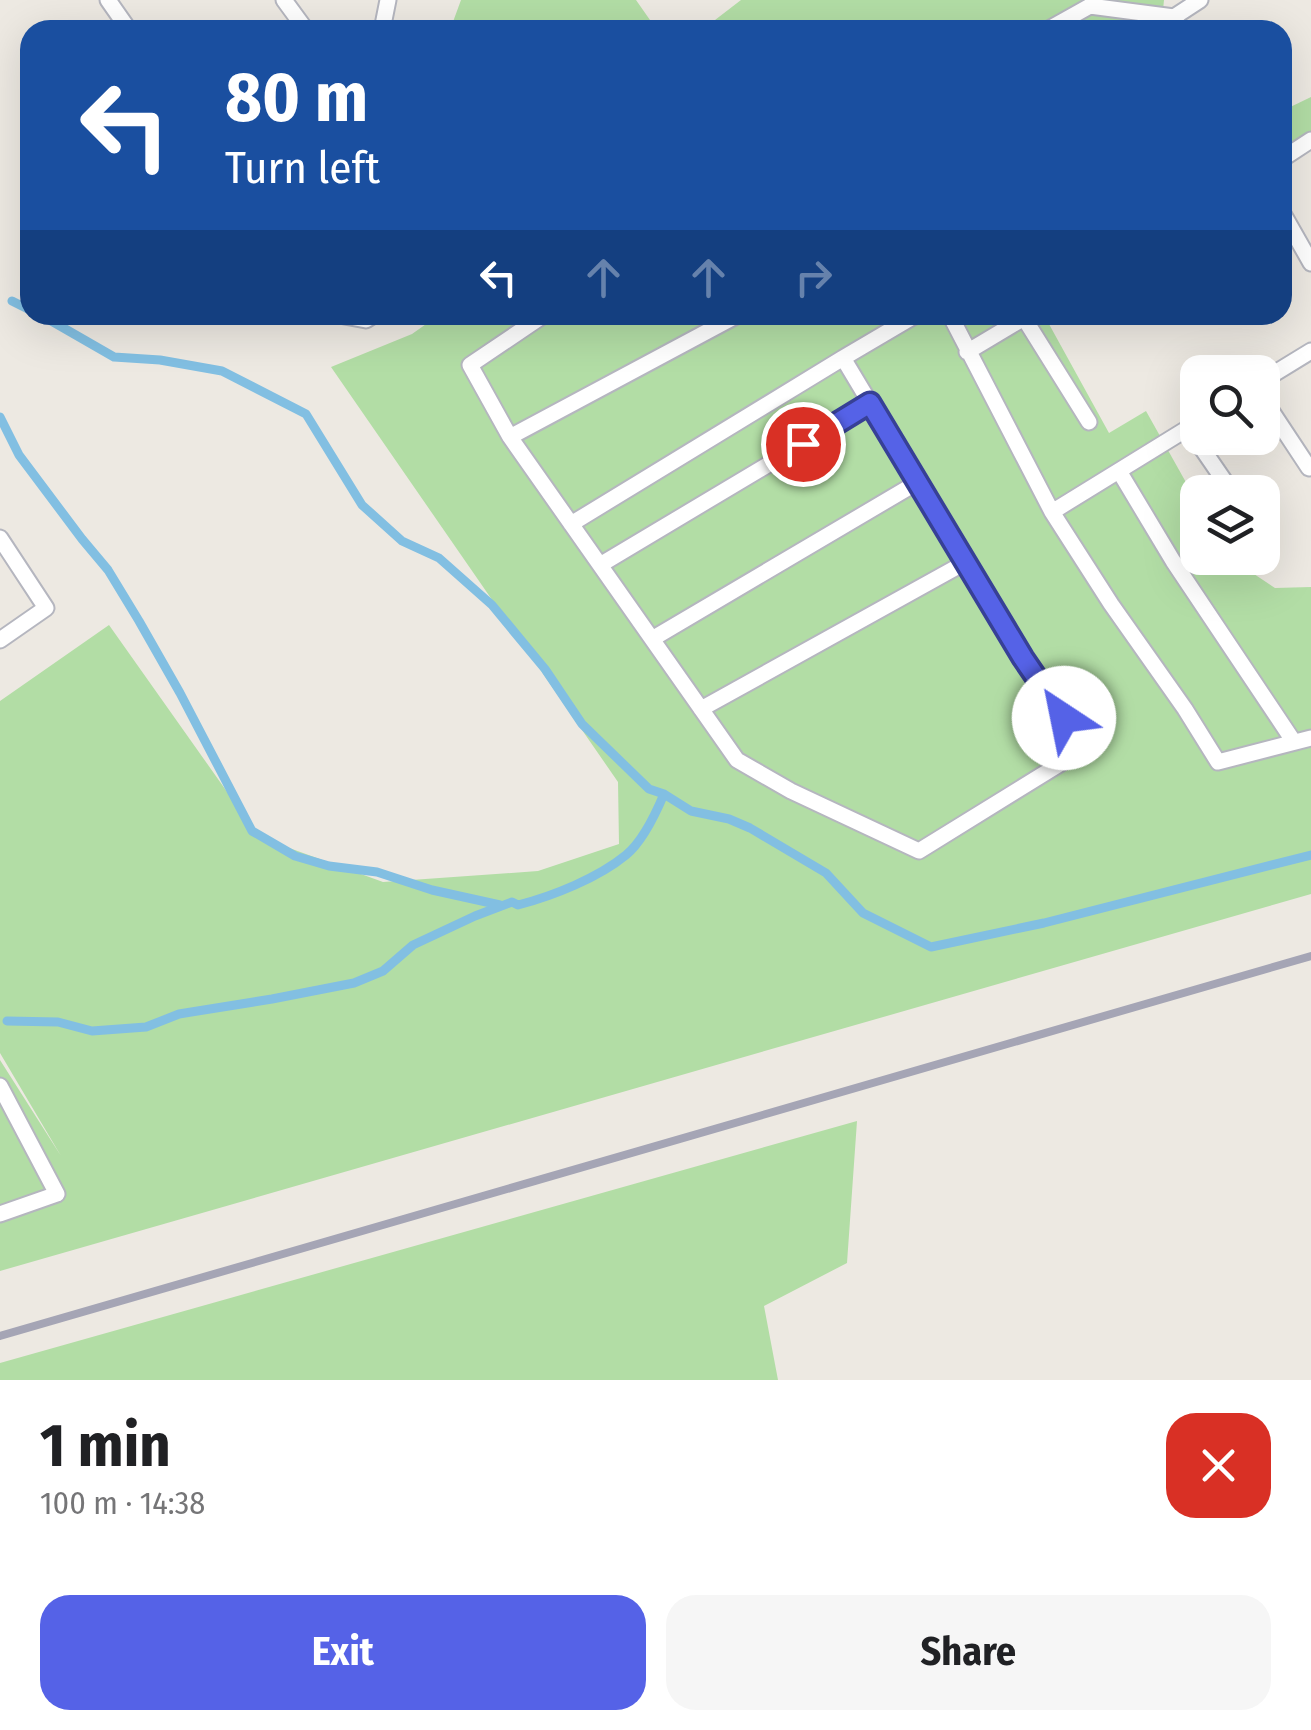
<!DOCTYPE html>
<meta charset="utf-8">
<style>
:root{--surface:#fff;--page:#f6f6f6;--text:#202124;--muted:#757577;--accent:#5562e7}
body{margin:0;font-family:"Fira Sans Condensed",sans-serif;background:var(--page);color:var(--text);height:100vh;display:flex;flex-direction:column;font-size:38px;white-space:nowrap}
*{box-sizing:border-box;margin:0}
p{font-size:32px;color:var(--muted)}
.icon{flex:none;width:55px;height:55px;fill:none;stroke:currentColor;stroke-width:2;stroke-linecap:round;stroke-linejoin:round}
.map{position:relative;height:1380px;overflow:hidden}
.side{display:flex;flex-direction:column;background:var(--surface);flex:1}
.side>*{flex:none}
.top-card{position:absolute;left:20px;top:20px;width:1272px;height:305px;border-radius:30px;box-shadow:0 10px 40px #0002;background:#1a4fa0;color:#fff;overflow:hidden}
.tools{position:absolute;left:1180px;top:355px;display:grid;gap:20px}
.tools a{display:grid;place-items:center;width:100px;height:100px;border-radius:20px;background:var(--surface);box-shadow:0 10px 40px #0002;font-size:50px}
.pin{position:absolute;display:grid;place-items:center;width:85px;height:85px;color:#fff;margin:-42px;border:5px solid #fff;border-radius:50%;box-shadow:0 2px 10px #0007}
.me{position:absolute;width:110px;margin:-55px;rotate:326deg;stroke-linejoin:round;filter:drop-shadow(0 0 8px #0008)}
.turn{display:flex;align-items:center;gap:35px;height:210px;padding:0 40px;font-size:45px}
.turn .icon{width:130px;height:130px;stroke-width:2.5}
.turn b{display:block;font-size:70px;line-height:85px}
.lanes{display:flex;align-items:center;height:95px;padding:0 40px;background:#0003;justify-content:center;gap:50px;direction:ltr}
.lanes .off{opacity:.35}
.round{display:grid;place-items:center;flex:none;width:105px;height:105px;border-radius:30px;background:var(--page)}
.summary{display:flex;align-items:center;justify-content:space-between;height:170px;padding:0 40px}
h1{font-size:60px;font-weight:700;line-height:75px}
.primary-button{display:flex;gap:20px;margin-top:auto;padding:20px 40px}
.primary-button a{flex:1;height:115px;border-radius:30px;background:var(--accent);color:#fff;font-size:40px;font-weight:700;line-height:115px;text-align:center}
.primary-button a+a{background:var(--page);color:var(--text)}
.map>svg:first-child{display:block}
.green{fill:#b2dda5}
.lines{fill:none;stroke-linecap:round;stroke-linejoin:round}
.stream{stroke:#82bfe2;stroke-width:9}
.service-casing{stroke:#b5b6bf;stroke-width:19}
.service{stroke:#fff;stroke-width:15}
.rail{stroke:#a5a5b5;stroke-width:8}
.route-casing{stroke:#374096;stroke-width:25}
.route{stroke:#5562e7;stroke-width:18}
</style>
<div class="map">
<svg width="1311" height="1380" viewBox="0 0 1311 1380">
<rect width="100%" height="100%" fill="#ede9e2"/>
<path class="green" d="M 461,0 L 636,0 L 657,30 L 450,30 Z
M 741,0 L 1164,0 L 1161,30 L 702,30 Z
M 1311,97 L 1311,142 L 1282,160 L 1282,111 Z
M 439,315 L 1044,315 L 1109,433 L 1146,411 L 1197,502 L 1198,558 L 1230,558 L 1275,588 L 1311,587 L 1311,894 L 0,1271 L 0,1060 L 61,1156 L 0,1053 L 0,701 L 109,625 L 259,837 L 383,882 L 538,871 L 619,844 L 618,782 L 331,367 L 412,334 Z
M 857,1121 L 847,1263 L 764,1306 L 778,1380 L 0,1380 L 0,1363 Z"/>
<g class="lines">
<path class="stream" d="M 12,301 L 30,310
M 41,315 L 114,357 L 160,360 L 222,371 L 306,414 L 362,505 L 402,541 L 439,558 L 492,605 L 545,669 L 582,724 L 649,789 L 664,794 L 691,811 L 729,819 L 750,828 L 826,873 L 863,913 L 931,947 L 1044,923 L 1311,855
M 0,417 L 19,455 L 82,539 L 108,570 L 139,621 L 180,693 L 252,831 L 295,856 L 329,866 L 377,872 L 432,890 L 500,905
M 7,1021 L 58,1022 L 92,1031 L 146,1027 L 179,1014 L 272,999 L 354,983 L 383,971 L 413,945 L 475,916 L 512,902 L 518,905 C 553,896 598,878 626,855 C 642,842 656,813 664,794"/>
<defs>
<path id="service" d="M 108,0 L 129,30
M 284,0 L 306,30
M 382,30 L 388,0
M 1047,30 L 1090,6 L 1174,17
M 1181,30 L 1174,17 L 1200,0
M 1282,159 L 1311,140
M 1282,212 L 1311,263
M 339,315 L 366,320 L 374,315
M 950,315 L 1052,512
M 967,352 L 1024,318 L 1089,422
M 843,358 L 916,315
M 1262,381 L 1311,351
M 1262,397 L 1309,468
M 1198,422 L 1052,512 L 1111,604 L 1185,709 L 1218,762 L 1311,738
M 1188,428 L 1232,492
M 510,437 L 470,365 L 544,315
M 1119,471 L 1173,561 L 1294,742
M 571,524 L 843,358 L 1023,658 L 1084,749 L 919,851 L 791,791 L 737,760 L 510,437 L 738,315
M 0,538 L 46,608 L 0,640
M 600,565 L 871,403
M 652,639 L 918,482
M 701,709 L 966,562
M 0,1086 L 57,1194 L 0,1214"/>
</defs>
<use href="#service" class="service-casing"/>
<use href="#service" class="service"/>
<path class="rail" d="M 0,1336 L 1311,956"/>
</g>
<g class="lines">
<defs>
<path id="route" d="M 803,444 L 870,403 L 1023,658 L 1064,718"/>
</defs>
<use href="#route" class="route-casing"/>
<use href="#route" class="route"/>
</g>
</svg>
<div class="tools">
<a><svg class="icon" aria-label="search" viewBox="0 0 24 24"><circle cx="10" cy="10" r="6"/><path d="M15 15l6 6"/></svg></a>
<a><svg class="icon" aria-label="layers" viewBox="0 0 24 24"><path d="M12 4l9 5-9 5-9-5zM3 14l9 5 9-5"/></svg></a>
</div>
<div class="pin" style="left:803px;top:444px;background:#d93025"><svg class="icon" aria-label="arrive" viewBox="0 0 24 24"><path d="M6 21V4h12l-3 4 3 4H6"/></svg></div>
<svg class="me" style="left:1064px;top:718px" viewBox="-20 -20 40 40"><circle r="19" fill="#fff"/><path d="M0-13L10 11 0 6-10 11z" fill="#5562e7"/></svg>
<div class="top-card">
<div class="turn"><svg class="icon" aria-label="left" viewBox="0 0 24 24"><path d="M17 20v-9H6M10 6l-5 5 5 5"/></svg><div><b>80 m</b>Turn left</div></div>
<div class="lanes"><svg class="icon" aria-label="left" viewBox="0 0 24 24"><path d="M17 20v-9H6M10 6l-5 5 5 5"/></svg><svg class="icon off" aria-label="ahead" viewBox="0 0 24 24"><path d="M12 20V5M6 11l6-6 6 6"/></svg><svg class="icon off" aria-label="ahead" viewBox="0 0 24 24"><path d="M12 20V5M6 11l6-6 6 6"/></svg><svg class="icon off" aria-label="right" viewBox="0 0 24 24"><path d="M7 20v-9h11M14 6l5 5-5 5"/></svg></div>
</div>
</div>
<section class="side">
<div class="summary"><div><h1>1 min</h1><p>100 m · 14:38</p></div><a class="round" style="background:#d93025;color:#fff"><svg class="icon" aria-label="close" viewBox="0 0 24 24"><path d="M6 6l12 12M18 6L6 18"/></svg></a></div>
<div class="primary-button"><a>Exit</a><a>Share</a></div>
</section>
